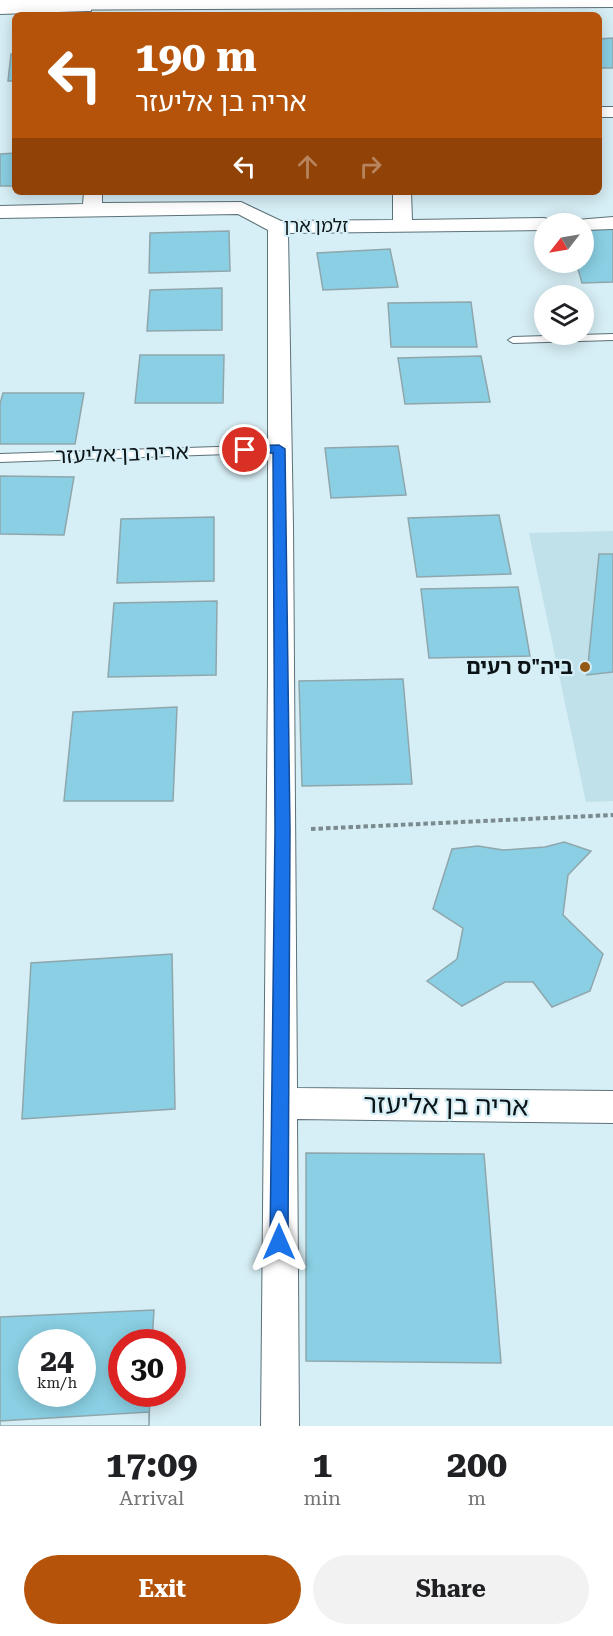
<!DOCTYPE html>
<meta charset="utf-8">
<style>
:root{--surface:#fff;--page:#f2f2f2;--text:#202124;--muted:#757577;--accent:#b45309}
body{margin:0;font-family:"Roboto Serif","Noto Sans Hebrew",serif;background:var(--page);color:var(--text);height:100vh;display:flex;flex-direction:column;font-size:22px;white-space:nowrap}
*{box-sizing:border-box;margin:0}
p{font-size:20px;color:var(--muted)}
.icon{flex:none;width:33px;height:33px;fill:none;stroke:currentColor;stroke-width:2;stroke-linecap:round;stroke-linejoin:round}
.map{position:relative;height:1426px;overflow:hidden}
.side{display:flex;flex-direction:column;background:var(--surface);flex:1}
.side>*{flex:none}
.top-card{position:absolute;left:12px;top:12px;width:590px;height:183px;border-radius:9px;box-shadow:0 3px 15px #0003;background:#b45309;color:#fff;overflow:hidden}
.needle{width:39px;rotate:239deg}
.tools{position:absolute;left:534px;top:213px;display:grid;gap:12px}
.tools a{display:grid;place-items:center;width:60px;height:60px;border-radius:50%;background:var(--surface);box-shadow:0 3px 15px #0003;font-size:30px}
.speed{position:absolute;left:18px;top:1329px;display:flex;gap:12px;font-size:30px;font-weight:700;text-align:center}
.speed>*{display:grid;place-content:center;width:78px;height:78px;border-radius:50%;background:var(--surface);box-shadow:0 3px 15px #0003;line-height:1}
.speed small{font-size:15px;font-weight:400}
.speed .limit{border:9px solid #d22;background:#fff;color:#111}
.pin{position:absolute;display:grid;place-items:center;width:51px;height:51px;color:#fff;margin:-26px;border:3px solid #fff;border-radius:50%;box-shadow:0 2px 6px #0007}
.me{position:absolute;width:66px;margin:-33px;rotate:0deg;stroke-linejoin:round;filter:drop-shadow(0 0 4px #0008)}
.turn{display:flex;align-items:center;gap:21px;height:126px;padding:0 24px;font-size:27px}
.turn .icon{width:78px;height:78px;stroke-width:2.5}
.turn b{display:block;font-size:42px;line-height:51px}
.lanes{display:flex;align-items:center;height:57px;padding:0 24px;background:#0003;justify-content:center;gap:30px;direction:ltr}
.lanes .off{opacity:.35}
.eta{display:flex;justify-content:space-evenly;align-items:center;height:102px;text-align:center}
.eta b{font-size:36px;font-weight:700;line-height:42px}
.button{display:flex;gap:12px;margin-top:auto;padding:12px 24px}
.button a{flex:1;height:69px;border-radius:36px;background:var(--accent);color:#fff;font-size:24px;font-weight:700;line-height:69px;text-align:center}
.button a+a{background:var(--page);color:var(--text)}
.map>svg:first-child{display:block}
.built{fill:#c0e0ea}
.building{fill:#8acfe3;stroke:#8fa6ac;stroke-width:1.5;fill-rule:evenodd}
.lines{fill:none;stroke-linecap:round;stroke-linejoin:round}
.service-casing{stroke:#5c7178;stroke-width:2}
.minor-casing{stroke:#5c7178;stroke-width:2}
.secondary-casing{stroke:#5c7178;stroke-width:2}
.path{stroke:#7a8b90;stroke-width:4;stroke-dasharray:4.5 3;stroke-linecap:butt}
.service{fill:#fff;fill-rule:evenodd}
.minor{fill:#fff;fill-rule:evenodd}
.secondary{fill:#fff;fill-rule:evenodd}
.route{fill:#1a73e8;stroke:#114b97;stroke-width:1.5}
.poi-dot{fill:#935915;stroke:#d6eef5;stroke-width:2}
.labels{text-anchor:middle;stroke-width:4.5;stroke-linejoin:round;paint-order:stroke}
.far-street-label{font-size:18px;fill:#0a1315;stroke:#d6eef5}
.street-label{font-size:21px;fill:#0a1315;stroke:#d6eef5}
.poi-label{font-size:21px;font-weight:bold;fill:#0a1315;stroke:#d6eef5;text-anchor:end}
.near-street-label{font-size:26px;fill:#0a1315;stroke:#d6eef5}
</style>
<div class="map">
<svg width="613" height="1426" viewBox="0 0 613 1426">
<rect width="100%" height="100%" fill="#d6eef5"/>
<path class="built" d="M 613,531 L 613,801 L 586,802 L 529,533 Z"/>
<path class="building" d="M 613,38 L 613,68 L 598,68 L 598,39 Z
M 11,54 L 15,54 L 15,81 L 8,81 Z
M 15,153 L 15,186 L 0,186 L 0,154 Z
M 613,229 L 613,282 L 582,283 L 576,262 L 584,262 L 584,230 Z
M 229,231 L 230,271 L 149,273 L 150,233 Z
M 390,249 L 398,287 L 323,290 L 317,253 Z
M 222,288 L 222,330 L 147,331 L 150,290 Z
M 471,302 L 477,347 L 391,347 L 388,303 Z
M 140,355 L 224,355 L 223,403 L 135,403 Z
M 481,356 L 490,402 L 405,404 L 398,358 Z
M 3,393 L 84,393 L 75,444 L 0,444 L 0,404 Z
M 398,446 L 406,495 L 331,498 L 325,448 Z
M 0,476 L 74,477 L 64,535 L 0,534 Z
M 499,515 L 511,574 L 417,577 L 408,518 Z
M 214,517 L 214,581 L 117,583 L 121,519 Z
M 599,554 L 613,554 L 613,672 L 587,675 Z
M 518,587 L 530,656 L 429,658 L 421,589 Z
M 217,601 L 216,675 L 108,677 L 114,603 Z
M 403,679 L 412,784 L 302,786 L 299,681 Z
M 177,707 L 173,801 L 64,801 L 73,712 Z
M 564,842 L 591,851 L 568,875 L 563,915 L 603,954 L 590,991 L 552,1007 L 533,982 L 505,982 L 462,1006 L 427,981 L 457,959 L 463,928 L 433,909 L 452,849 L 478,846 L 503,850 L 545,847 Z
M 172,954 L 175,1109 L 22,1119 L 31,963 Z
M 306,1153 L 484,1154 L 501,1363 L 306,1361 Z
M 154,1310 L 152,1342 L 122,1342 L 122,1394 L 150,1394 L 149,1426 L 0,1426 L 0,1317 ZM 32,1342 L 82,1342 L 82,1394 L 32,1394 Z
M 149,1412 L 149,1426 L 0,1426 L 0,1421 Z"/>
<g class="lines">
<defs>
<path id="service" d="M 91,7 L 91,11 L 88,11 L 0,14 L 0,10 Z
M 613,334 L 613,340 L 513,343 L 508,340 L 513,337 Z
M 279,445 L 283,446 L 283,452 L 0,462 L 0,454 Z"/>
<path id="minor" d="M 598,107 L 613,107 L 613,117 L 598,117 Z
M 84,192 L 102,192 L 102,203 L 241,202 L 281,221 L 393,220 L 393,192 L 411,192 L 412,220 L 544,218 L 551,220 L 553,224 L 544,224 L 544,230 L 288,233 L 293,526 L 297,1088 L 613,1091 L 613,1123 L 297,1119 L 299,1426 L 261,1426 L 268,676 L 268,230 L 238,214 L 0,218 L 0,206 L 83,204 Z
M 613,217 L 613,229 L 584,230 L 584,224 L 574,224 L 576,220 Z"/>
<path id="secondary" d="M 0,0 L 613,0 L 613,7 L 0,10 Z"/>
</defs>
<use href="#service" class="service-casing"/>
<use href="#minor" class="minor-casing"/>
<use href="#secondary" class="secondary-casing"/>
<path class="path" d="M 311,829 L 613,815"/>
<use href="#service" class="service"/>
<use href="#minor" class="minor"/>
<use href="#secondary" class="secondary"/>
</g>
<path class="route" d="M 279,445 L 285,449 L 290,830 L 288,1242 L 286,1248 L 279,1251 L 273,1248 L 270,1242 L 275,830 L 273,453 L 245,453 L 239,450 L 245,446 Z"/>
<circle class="poi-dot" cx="585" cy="667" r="6"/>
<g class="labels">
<g class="far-street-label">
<text x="316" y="232">זלמן ארן</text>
</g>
<g class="street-label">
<text transform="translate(122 454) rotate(-2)" y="7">אריה בן אליעזר</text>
</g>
<g class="poi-label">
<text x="573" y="674">ביה"ס רעים</text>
</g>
<g class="near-street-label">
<text transform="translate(446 1105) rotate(1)" y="9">אריה בן אליעזר</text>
</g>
</g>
</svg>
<div class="tools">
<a><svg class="needle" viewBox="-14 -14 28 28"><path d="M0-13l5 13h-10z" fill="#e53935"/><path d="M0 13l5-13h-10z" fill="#757577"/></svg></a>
<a><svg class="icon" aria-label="layers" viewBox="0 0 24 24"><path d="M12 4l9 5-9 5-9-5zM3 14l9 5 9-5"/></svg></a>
</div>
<div class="speed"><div>24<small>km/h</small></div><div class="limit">30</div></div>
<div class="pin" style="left:245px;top:450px;background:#d93025"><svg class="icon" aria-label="arrive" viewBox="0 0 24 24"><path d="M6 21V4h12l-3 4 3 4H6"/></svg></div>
<svg class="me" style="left:279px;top:1242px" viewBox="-20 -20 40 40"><path d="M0-17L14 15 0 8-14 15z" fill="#1a73e8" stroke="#fff" stroke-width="4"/></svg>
<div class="top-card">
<div class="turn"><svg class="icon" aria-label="left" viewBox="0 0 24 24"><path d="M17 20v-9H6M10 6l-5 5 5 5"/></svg><div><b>190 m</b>אריה בן אליעזר</div></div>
<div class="lanes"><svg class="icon" aria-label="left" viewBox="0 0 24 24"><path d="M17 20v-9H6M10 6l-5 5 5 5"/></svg><svg class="icon off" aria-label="ahead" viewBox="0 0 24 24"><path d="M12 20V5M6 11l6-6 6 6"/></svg><svg class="icon off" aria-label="right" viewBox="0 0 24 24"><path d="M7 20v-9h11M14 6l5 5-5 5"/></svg></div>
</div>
</div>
<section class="side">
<div class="eta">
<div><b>17:09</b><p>Arrival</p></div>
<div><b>1</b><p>min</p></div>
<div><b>200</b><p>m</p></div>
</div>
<div class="button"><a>Exit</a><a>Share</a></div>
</section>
